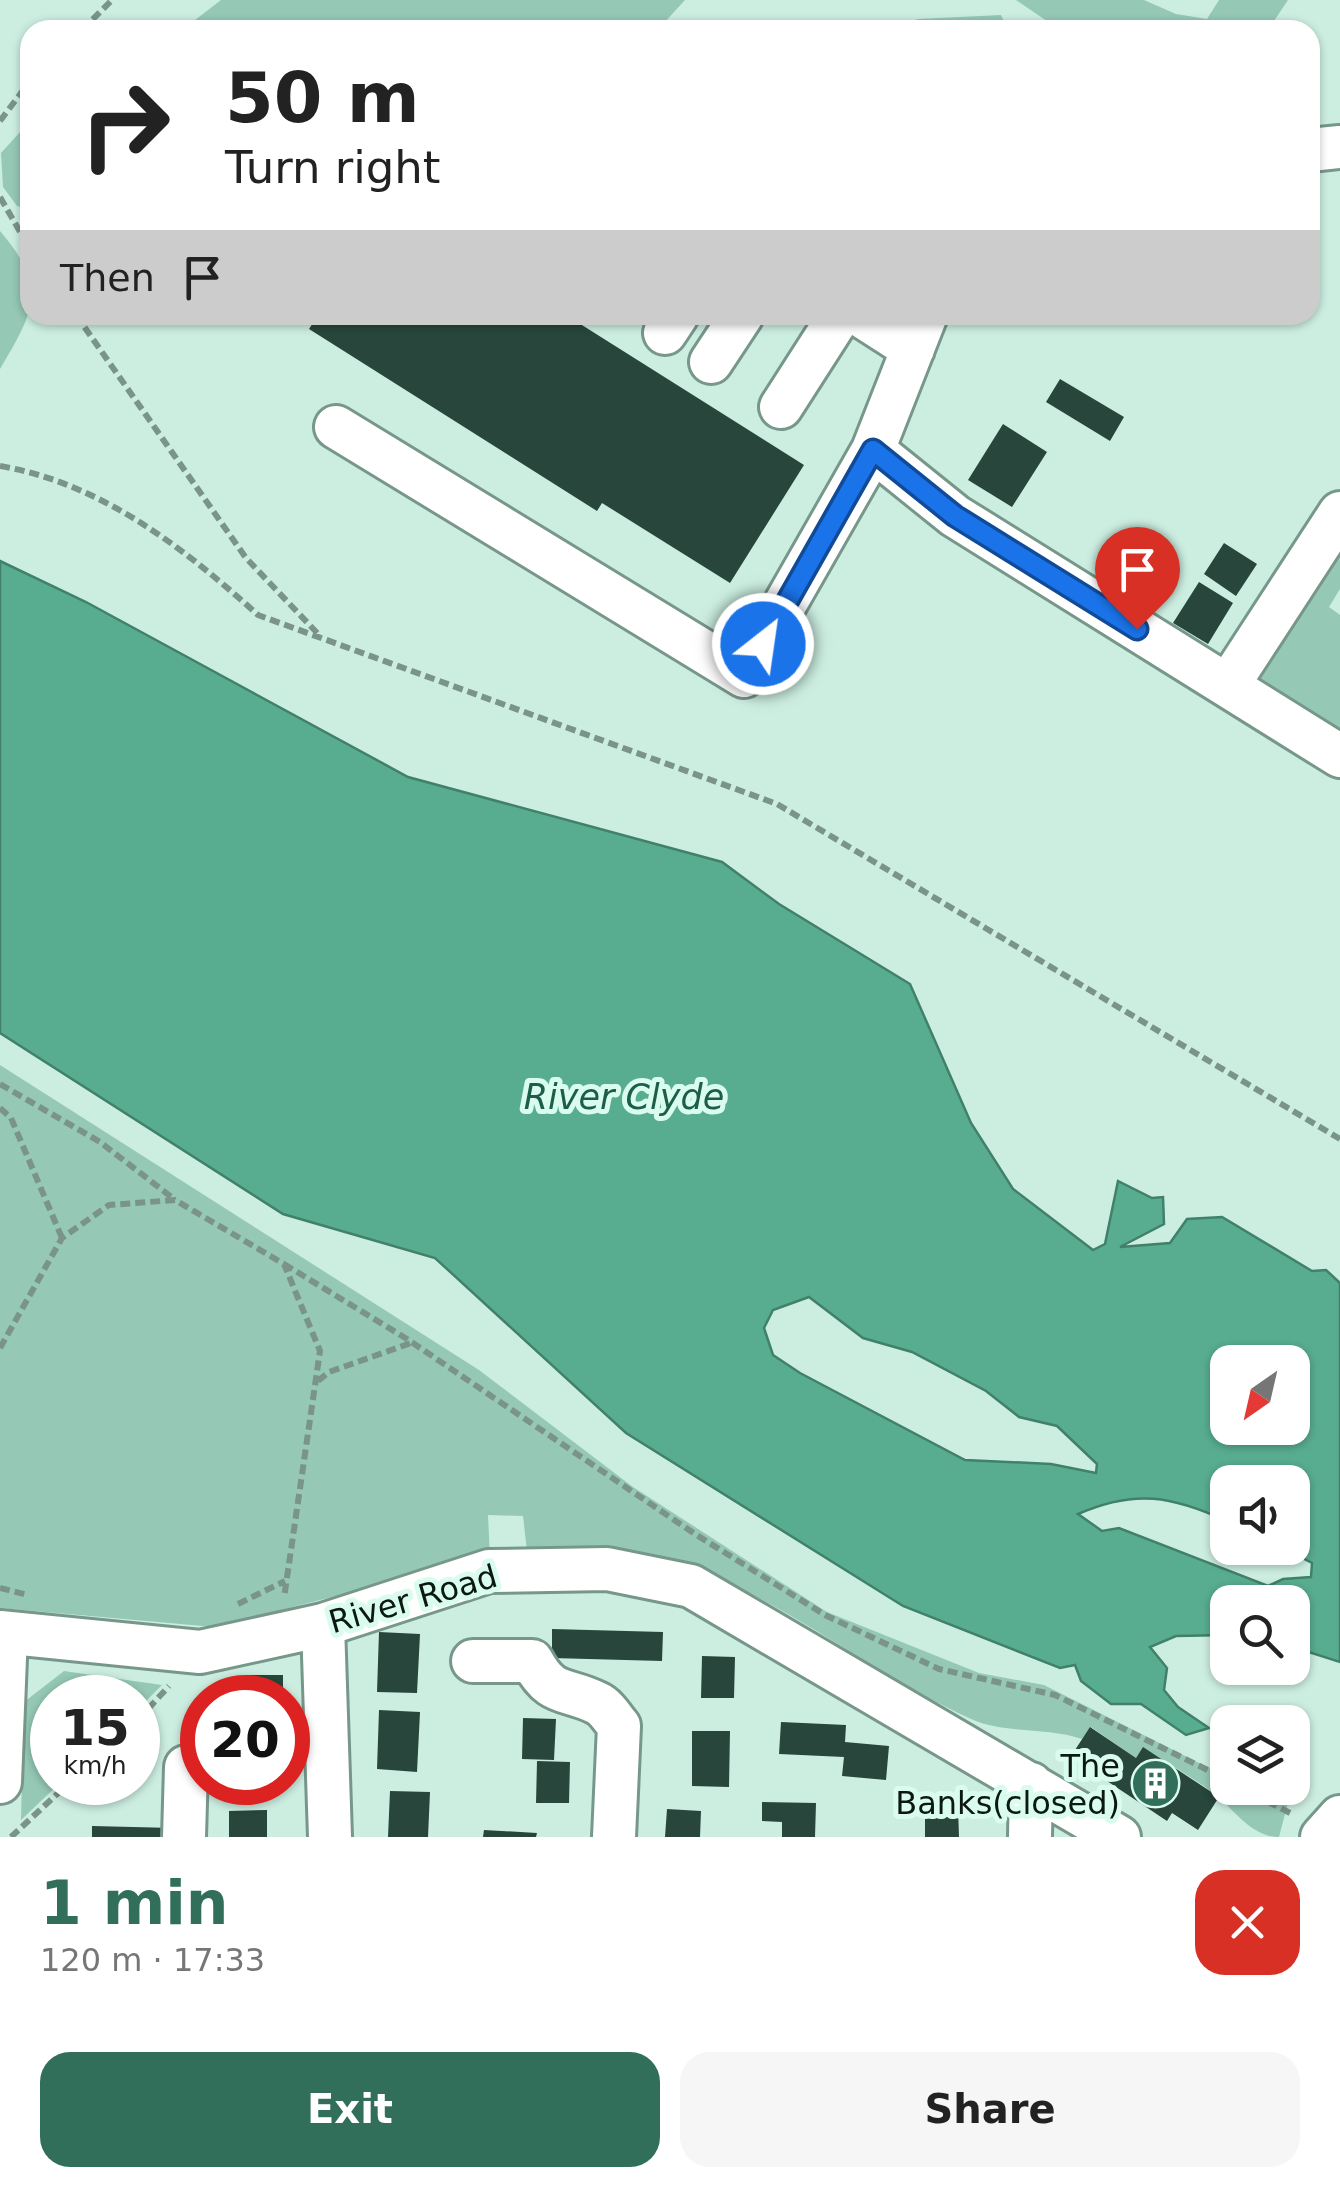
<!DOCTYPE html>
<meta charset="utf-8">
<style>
:root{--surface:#fff;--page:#f6f6f6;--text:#222;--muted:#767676;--accent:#316f5a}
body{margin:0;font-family:"DejaVu Sans",sans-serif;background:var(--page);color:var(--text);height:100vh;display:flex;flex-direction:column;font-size:38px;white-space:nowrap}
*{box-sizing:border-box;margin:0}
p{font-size:32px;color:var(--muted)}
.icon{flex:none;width:55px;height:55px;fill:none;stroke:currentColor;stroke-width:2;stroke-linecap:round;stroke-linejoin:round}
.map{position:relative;height:1837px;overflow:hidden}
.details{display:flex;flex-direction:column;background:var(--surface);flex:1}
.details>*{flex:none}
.guide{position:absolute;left:20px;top:20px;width:1300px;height:305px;border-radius:30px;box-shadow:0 2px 8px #0004;background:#fff;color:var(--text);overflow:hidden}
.needle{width:65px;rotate:214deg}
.buttons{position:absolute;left:1210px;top:1345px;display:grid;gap:20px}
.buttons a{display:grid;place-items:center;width:100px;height:100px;border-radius:20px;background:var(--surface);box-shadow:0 2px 8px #0004;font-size:50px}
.speed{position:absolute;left:30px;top:1675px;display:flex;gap:20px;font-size:50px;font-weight:700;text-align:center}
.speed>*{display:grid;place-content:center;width:130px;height:130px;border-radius:50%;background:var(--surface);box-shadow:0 2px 8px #0004;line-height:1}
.speed small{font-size:25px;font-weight:400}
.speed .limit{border:15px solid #d22;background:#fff;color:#111}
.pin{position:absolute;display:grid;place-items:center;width:85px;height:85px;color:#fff;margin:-102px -42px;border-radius:50% 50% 50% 0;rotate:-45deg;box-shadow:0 0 10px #0007}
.pin .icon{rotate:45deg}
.me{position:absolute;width:110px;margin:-55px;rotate:30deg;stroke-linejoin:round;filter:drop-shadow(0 0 8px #0008)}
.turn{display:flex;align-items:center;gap:35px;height:210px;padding:0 40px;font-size:45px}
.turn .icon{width:130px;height:130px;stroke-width:2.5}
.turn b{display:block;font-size:70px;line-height:85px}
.then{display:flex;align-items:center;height:95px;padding:0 40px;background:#0003;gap:20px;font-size:38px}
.round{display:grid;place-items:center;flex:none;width:105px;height:105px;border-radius:30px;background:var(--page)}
.head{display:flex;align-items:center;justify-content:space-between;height:170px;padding:0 40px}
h1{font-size:60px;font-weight:700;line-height:75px;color:var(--accent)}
.cta{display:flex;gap:20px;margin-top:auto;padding:20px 40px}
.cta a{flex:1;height:115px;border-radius:30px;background:var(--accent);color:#fff;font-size:40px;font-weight:700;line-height:115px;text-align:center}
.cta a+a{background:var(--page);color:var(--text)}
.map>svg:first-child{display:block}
.green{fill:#95c9b5}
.water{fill:#58ad90;stroke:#41806a;stroke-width:2.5;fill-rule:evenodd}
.building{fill:#28463b}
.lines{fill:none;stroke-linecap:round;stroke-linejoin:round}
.minor-casing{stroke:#77978a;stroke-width:48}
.path{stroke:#7a948a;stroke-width:6;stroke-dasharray:10 5;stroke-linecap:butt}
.minor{stroke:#fff;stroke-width:42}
.route-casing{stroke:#114b97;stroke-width:25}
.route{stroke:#1a73e8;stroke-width:18}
.labels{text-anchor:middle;stroke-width:10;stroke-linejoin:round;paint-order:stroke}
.street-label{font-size:32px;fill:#0b1813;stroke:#d9fcee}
.poi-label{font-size:32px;fill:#0b1813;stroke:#d9fcee;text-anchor:end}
.water-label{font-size:35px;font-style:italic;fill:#1c5e4a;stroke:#d9fcee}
</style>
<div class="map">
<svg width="1340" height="1837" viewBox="0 0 1340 1837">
<rect width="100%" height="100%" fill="#cceee1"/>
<path class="green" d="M 221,0 L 685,0 L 664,23 L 649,30 L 182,30 Z
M 1016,0 L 1144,0 L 1176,14 L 1207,19 L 1219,0 L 1288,0 L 1268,30 L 1060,30 Z
M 1001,15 L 1008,30 L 882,30 L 918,19 Z
M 30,121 L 30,209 L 17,206 L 3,187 L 1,153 Z
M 0,231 C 48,287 35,310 0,369 Z
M 1340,513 L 1340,589 L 1329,607 L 1340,615 L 1340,756 L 1228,685 Z
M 0,1065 L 479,1370 L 633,1487 L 827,1612 L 979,1673 L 1044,1685 L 1227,1777 L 1228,1788 L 1247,1788 L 1289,1799 L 1279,1837 C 1252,1837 1235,1811 1216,1795 C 1194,1778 1167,1763 1143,1748 L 1136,1758 L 1091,1727 L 1082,1739 C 1047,1727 1004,1734 971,1719 C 820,1650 707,1523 527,1551 L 523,1516 L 488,1515 L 490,1557 L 214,1627 L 0,1608 Z
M 64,1671 L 162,1685 L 138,1709 L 138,1698 L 52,1698 L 52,1782 L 60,1783 L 21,1820 L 24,1702 Z"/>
<path class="water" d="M 0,561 L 86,602 L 408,777 L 722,862 L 779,904 L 910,984 L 971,1123 L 1013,1189 L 1093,1250 L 1105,1244 L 1118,1181 L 1152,1198 L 1163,1197 L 1164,1224 L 1120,1247 L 1170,1243 L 1187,1219 L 1222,1217 L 1312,1271 L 1326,1270 L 1340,1283 L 1340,1662 L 1293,1647 L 1292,1602 L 1228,1602 L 1227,1635 L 1176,1636 L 1150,1647 L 1167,1668 L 1164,1690 L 1178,1707 L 1209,1728 L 1186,1735 L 1141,1704 L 1111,1704 L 1081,1681 L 1075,1665 L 1060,1668 L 903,1606 L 626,1433 L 435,1258 L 283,1214 L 0,1033 ZM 809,1297 L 863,1338 L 912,1352 L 986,1391 L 1019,1417 L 1057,1426 L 1097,1464 L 1096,1473 L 1051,1464 L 965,1460 L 800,1373 L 773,1355 L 764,1328 L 773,1310 ZM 1228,1362 L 1292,1362 L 1292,1428 L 1228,1428 ZM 1228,1482 L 1292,1482 L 1292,1548 L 1283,1548 L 1312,1563 L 1311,1577 L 1283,1579 L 1268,1586 L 1119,1528 L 1102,1531 L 1078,1514 C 1135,1489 1172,1496 1227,1521 Z"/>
<path class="building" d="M 318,315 L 566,315 L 804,465 L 730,583 L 602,503 L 597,511 L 309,329 Z
M 1060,379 L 1124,417 L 1110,441 L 1046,402 Z
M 1003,424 L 1047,452 L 1012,507 L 968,480 Z
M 1224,543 L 1257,564 L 1236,596 L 1204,574 Z
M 1199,582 L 1233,603 L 1208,644 L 1173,623 Z
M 552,1629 L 663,1632 L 662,1661 L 552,1658 Z
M 379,1632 L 420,1634 L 417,1693 L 377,1692 Z
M 702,1656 L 735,1657 L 734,1698 L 701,1698 Z
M 245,1675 L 283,1675 L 283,1698 L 245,1698 Z
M 379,1710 L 420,1712 L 417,1772 L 377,1769 Z
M 523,1718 L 556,1719 L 554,1760 L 522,1759 Z
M 781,1722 L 846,1725 L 845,1742 L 889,1746 L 886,1780 L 842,1776 L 844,1757 L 779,1754 Z
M 1090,1727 L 1136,1758 L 1143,1747 L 1219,1797 L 1198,1830 L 1172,1813 L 1167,1821 L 1092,1771 L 1097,1763 L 1075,1750 Z
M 692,1731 L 730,1731 L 729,1787 L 692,1786 Z
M 537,1761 L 570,1762 L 569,1803 L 536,1803 Z
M 390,1791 L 430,1792 L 428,1837 L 388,1837 Z
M 762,1802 L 816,1803 L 815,1837 L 782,1837 L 782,1822 L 762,1821 Z
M 958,1806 L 959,1837 L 925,1837 L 925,1807 Z
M 667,1809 L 701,1811 L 700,1837 L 665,1837 Z
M 267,1810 L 267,1837 L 229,1837 L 229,1811 Z
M 92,1826 L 174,1828 L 174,1837 L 92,1837 Z
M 484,1830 L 537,1833 L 536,1837 L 483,1837 Z"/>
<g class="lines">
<defs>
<path id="minor" d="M 1310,150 L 1340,147
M 860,315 L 913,349
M 665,333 L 677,315
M 711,362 L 742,315
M 781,407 L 840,315
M 336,427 L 744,676 L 873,450 L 926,315
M 873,450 L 955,516 L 1340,756
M 1228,685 L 1340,513
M 323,1625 L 330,1837
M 0,1632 L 200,1652 L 323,1625 L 489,1571 L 607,1569 L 691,1586 L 1119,1837
M 473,1661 L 532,1661 C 552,1698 565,1687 597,1703 C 606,1707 613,1719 619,1726 L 614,1837
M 0,1782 L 6,1633
M 184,1837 L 186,1767
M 1030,1837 L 1031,1784
M 1322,1837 L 1340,1817"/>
</defs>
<use href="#minor" class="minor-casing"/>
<path class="path" d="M 82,30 L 112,0
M 0,121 L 30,81
M 0,197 L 30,249
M 76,315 L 246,558 L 320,636
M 0,466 C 101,483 184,548 258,615 L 777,804 L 1340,1139
M 0,1084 L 100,1142 L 174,1199
M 0,1108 L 11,1118 L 62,1238
M 284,1264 L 407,1339 L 695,1534 L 825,1615 L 939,1669 L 1055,1695 L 1228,1780
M 0,1348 L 62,1238 L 109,1205 L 175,1200 L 284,1264 L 320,1351 L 284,1598
M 318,1381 L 329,1372 L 411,1343
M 0,1588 L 28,1595
M 238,1604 L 285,1581
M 138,1720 L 169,1686
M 1241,1788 L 1294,1815
M 11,1837 L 70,1782"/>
<use href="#minor" class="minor"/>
</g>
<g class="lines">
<defs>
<path id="route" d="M 763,644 L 873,450 L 955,516 L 1137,629"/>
</defs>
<use href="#route" class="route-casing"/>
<use href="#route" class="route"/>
</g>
<defs>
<symbol id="building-disc" viewBox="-11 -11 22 22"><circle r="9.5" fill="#316f5a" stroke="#d9fcee"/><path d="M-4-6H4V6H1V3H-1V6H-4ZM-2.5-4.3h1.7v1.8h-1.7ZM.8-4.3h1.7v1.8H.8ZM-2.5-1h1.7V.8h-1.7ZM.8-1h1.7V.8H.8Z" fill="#fff"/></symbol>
</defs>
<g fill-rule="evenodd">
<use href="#building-disc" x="1128" y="1756" width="55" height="55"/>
</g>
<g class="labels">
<g class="street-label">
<text transform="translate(413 1599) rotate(-16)" y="11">River Road</text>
</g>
<g class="poi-label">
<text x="1120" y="1777">The<tspan x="1120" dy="37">Banks(closed)</tspan></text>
</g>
<g class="water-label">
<text x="624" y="1109">River Clyde</text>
</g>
</g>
</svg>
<div class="buttons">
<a><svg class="needle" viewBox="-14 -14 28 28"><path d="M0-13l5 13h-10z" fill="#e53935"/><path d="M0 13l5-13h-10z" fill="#767676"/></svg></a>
<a><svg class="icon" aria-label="sound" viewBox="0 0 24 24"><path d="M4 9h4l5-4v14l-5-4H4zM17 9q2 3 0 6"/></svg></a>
<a><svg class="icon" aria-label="search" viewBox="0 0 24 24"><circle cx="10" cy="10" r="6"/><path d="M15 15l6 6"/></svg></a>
<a><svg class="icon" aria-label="layers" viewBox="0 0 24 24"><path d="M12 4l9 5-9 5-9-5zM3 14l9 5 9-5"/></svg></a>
</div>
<div class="speed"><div>15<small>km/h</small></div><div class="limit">20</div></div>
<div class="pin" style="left:1137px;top:629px;background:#d93025"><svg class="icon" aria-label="arrive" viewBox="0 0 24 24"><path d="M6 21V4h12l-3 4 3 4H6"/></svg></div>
<svg class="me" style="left:763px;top:644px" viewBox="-20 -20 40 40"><circle r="17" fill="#1a73e8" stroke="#fff" stroke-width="3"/><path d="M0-11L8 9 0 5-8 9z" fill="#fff"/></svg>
<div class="guide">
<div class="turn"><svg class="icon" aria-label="right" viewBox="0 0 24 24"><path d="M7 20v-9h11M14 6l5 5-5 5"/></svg><div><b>50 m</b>Turn right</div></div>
<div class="then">Then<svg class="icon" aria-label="arrive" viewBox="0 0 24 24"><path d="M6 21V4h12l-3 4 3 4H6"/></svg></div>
</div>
</div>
<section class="details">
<div class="head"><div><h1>1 min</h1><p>120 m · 17:33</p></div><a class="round" style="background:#d93025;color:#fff"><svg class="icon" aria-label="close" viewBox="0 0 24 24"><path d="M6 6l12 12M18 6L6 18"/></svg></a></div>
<div class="cta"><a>Exit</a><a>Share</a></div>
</section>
